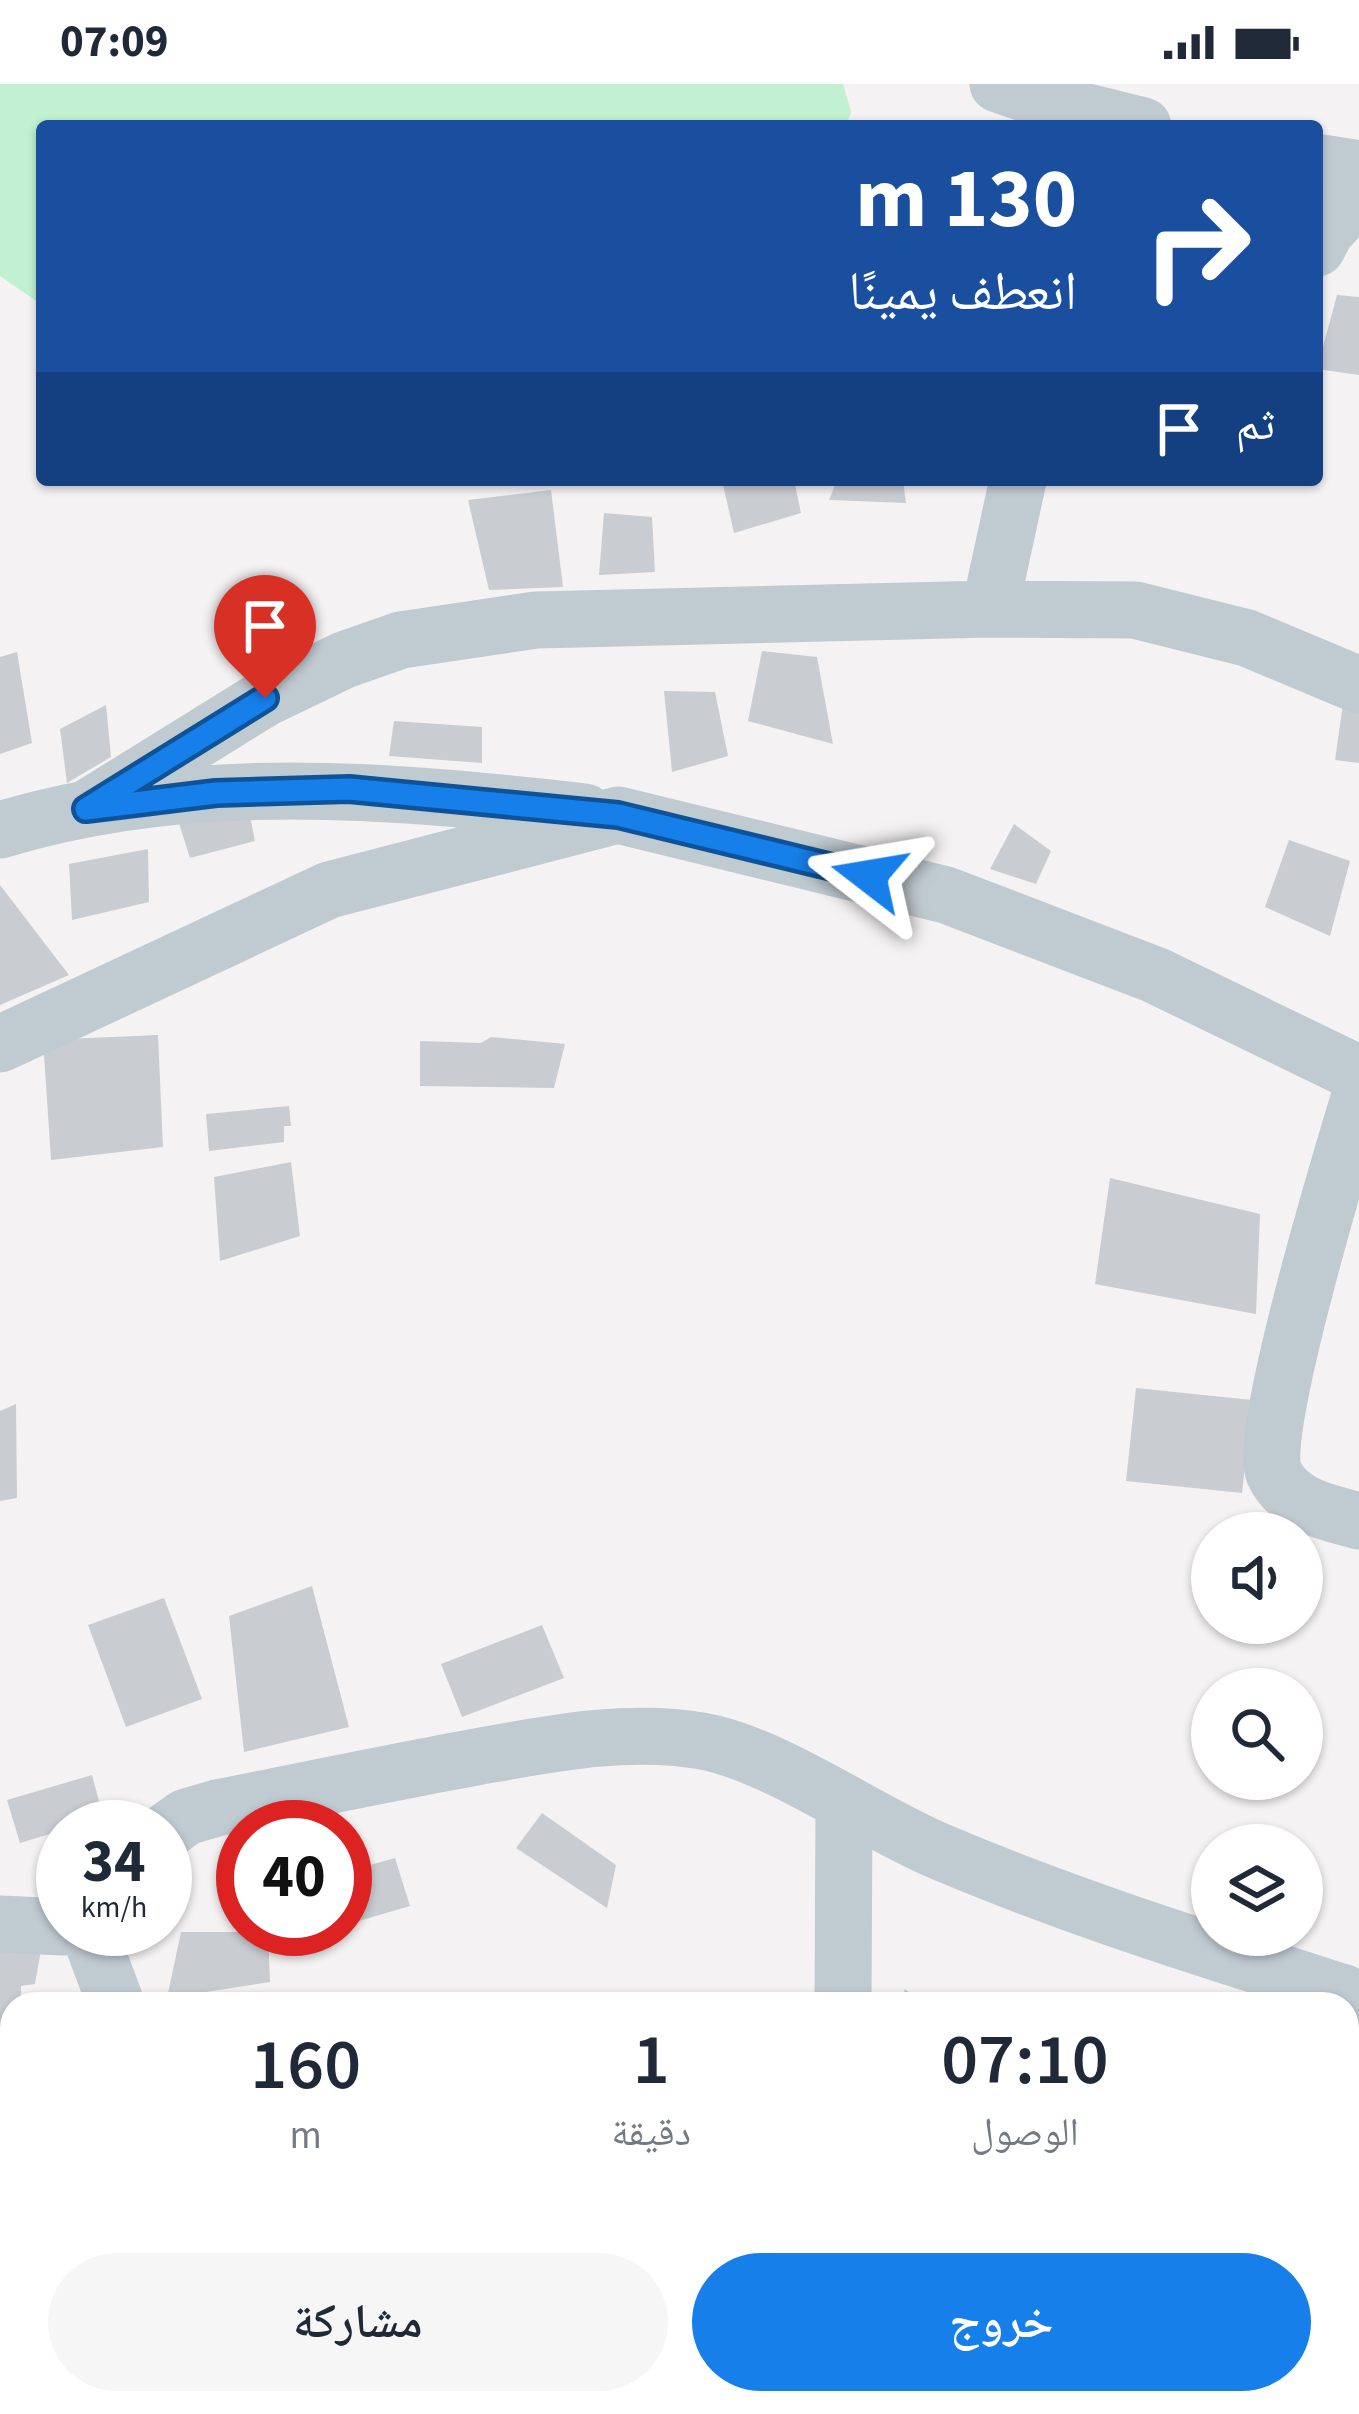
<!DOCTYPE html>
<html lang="ar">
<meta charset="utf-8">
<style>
:root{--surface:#fff;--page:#f6f6f7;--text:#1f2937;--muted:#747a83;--accent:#167fea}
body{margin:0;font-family:"Source Sans 3","Noto Naskh Arabic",sans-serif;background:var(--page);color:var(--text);direction:rtl;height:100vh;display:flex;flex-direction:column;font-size:45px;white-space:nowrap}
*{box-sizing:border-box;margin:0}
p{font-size:39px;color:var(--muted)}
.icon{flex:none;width:66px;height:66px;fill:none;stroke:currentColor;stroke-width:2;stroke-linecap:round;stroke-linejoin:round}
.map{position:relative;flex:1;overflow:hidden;direction:ltr}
.panel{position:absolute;left:0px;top:1908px;width:1359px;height:423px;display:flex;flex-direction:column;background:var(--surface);border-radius:36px 36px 0 0;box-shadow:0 3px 9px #0004;direction:rtl}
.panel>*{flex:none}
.guide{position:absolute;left:36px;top:36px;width:1287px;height:366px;border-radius:12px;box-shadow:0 3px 9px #0004;direction:rtl;background:#1a4fa0;color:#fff;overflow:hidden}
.buttons{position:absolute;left:1191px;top:1428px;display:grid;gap:24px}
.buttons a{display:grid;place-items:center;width:132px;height:132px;border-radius:50%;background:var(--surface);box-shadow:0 3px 9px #0004;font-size:60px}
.speed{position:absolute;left:36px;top:1716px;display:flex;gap:24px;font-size:60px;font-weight:700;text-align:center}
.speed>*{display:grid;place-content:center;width:156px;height:156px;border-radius:50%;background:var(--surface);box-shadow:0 3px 9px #0004;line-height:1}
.speed small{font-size:30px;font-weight:400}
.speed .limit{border:18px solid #d22;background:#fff;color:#111}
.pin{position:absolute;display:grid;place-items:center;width:102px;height:102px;color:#fff;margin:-123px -51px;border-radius:50% 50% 50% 0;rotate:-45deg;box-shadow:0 0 12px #0007}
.pin .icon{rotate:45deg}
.me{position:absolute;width:132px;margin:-66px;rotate:284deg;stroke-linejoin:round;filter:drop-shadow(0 0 9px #0008)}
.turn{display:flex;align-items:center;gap:42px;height:252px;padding:0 48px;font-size:54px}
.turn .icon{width:156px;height:156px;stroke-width:2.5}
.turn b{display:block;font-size:84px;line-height:102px}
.then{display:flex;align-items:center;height:114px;padding:0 48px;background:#0003;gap:24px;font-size:45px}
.eta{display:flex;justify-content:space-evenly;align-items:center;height:204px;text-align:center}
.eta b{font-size:72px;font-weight:600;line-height:84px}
.primary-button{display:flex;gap:24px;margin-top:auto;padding:24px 48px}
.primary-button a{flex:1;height:138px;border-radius:72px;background:var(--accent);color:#fff;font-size:48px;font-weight:600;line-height:138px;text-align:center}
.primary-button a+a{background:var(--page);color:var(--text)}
.status{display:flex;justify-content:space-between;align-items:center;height:84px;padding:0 60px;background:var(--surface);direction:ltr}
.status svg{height:33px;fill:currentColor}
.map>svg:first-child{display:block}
.green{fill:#c1f1d1}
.building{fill:#c9cdd1}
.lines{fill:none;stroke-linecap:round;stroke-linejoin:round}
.minor{stroke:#c0cad1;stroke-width:57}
.route-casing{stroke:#0e5398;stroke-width:30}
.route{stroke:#167fea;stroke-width:21}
</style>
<div class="status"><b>07:09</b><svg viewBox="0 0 49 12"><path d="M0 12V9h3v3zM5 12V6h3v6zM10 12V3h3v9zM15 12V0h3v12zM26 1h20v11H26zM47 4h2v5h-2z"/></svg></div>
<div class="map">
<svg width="1359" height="2330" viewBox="0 0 1359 2330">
<rect width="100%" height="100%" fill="#f4f2f2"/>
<path class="green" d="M 0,0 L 843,0 L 851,28 L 846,42 L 42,42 L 42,221 L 0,192 Z"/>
<path class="building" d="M 1337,211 L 1359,213 L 1359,291 L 1317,285 Z
M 722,396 L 794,396 L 801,429 L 734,449 Z
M 837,396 L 903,396 L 906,419 L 829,416 Z
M 551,406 L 563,503 L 489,506 L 468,416 Z
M 604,429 L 652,433 L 655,488 L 599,491 Z
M 762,567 L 817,573 L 833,660 L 748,637 Z
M 17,568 L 32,659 L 0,670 L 0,573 Z
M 664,607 L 715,608 L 728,672 L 672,688 Z
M 1343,620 L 1359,622 L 1359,679 L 1335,676 Z
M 106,621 L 111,673 L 67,699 L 60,645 Z
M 394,637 L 482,643 L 482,679 L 389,672 Z
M 250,732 L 255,757 L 190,774 L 177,733 Z
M 1014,740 L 1051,767 L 1036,800 L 990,785 Z
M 1289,756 L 1350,777 L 1330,852 L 1265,823 Z
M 148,765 L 149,818 L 72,836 L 69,780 Z
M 0,801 L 69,891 L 0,921 Z
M 158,951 L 163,1063 L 51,1076 L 43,956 Z
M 491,953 L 565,960 L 554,1004 L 420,1002 L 420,957 L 481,959 Z
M 289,1022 L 291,1042 L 284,1042 L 284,1058 L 209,1067 L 206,1030 Z
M 291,1078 L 300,1152 L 220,1177 L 214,1093 Z
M 1110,1094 L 1260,1130 L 1256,1230 L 1095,1200 Z
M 1136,1304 L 1252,1316 L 1242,1409 L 1126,1397 Z
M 16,1320 L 17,1414 L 0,1417 L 0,1327 Z
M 312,1502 L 349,1643 L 244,1668 L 229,1532 Z
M 164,1514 L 202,1615 L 126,1643 L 88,1541 Z
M 542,1541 L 564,1594 L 462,1633 L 441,1580 Z
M 92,1691 L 104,1735 L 63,1743 L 63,1746 L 20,1759 L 7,1716 Z
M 542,1729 L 616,1781 L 607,1824 L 516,1764 Z
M 395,1774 L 410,1822 L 345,1841 L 345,1788 Z
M 181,1848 L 268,1848 L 270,1898 L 167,1914 Z
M 0,1856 L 41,1866 L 35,1900 L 21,1902 L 21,1920 L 12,1920 L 12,1968 L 0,1965 Z
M 905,1905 L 923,1920 L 900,1920 Z
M 688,1910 L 758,1917 L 758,1920 L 689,1920 Z
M 1347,1961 L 1359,1969 L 1359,2017 L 1347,2010 Z
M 170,2319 L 215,2319 L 239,2325 L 241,2330 L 170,2330 Z
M 304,2319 L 405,2319 L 410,2330 L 304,2330 Z
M 496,2319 L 533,2319 L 536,2330 L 500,2330 Z"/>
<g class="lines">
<path class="minor" d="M 998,0 L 1059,21 L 1143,42
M 1317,78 L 1359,85
M 1317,164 L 1326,147 L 1359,112
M 990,525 L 1018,396
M 86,725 L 265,614 L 344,576 L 401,556 L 536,536 L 990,525 L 1135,526 L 1247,554 L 1359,601
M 0,746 C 190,688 391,706 585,728
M 0,960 L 329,806 L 618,731 L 946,811 L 1155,891 L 1359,990
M 1359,1015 C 1342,1071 1257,1351 1274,1389 C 1289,1422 1327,1428 1359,1437
M 165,1748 L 186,1733 L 217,1724 C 303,1707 389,1689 476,1673 C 549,1660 627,1644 702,1657 C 775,1670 869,1738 941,1768 C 1073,1824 1208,1866 1344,1909 L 1359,1920
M 0,1840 L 63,1843
M 88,1845 L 116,1920
M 843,1920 L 844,1721
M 970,2319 L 1359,2327
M 80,2330 L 81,2319
M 689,2330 L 765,2319"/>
</g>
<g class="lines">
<defs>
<path id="route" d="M 265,614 L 86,725 L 216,709 L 349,705 L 618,731 L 869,792"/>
</defs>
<use href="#route" class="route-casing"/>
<use href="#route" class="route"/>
</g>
</svg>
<div class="buttons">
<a><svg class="icon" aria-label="sound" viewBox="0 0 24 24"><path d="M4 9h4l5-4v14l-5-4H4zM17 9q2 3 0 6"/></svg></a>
<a><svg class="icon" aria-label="search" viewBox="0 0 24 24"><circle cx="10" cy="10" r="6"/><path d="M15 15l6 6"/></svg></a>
<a><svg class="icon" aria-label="layers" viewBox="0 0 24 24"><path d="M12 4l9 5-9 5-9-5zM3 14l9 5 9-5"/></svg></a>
</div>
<div class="speed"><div>34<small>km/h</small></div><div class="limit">40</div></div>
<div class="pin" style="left:265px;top:614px;background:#d93025"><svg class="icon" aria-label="arrive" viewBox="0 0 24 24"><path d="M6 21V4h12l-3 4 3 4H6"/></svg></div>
<svg class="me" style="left:869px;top:792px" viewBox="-20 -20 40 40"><path d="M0-17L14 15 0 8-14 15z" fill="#167fea" stroke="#fff" stroke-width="4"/></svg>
<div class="guide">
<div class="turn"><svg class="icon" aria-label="right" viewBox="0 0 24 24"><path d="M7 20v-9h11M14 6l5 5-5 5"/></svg><div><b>130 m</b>انعطف يمينًا</div></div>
<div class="then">ثم<svg class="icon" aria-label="arrive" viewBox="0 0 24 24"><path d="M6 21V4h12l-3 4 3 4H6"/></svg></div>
</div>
<section class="panel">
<div class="eta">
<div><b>07:10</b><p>الوصول</p></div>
<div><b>1</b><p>دقيقة</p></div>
<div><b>160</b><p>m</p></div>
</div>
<div class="primary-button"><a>خروج</a><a>مشاركة</a></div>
</section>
</div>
